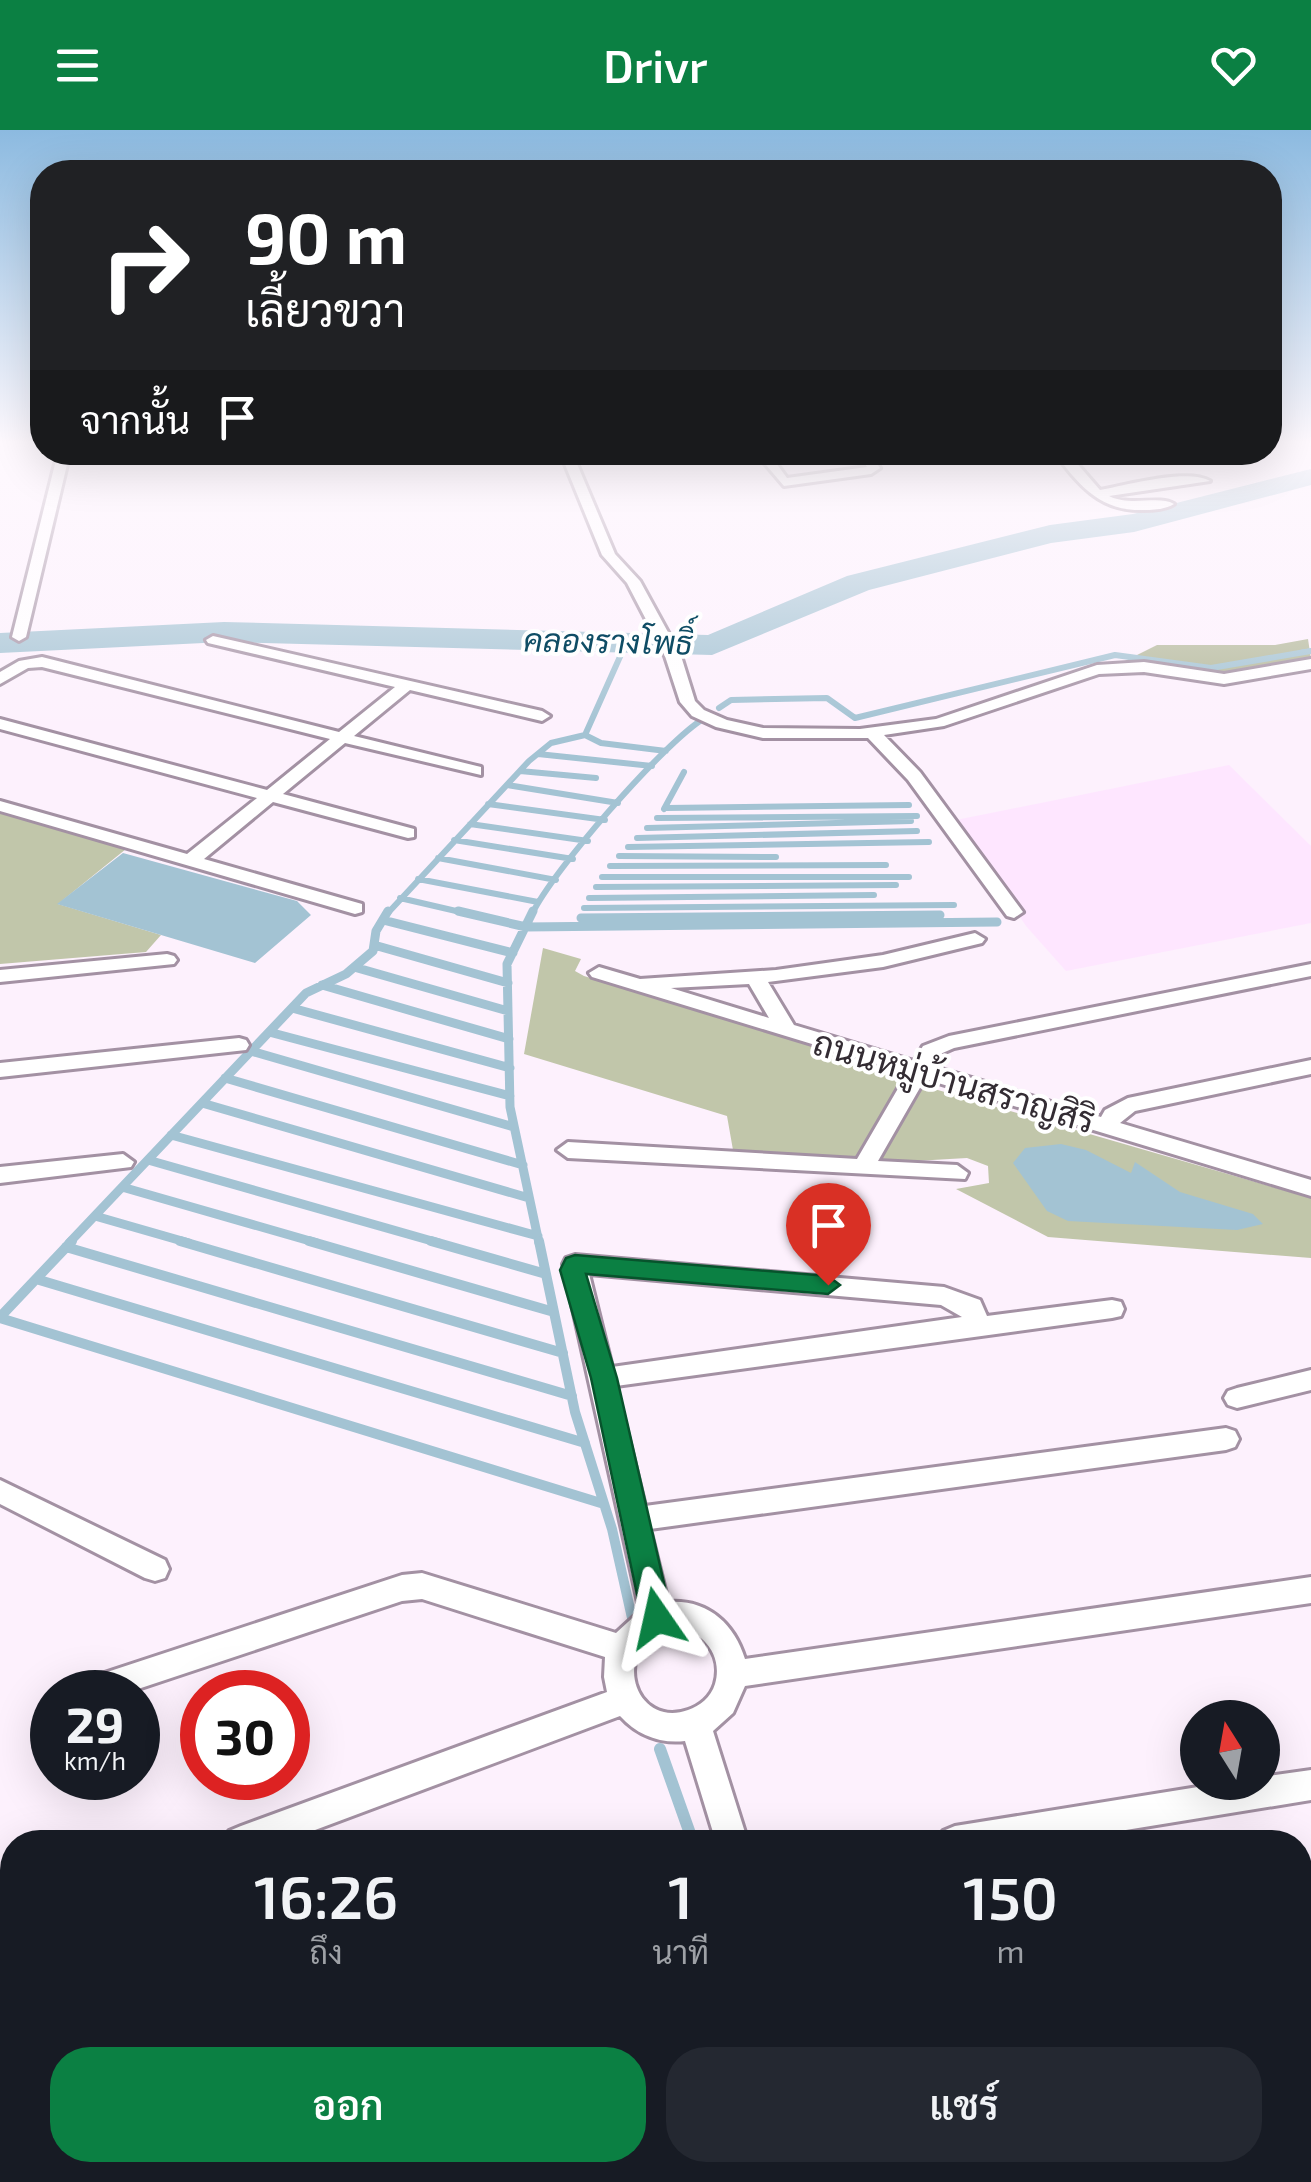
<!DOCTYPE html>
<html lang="th">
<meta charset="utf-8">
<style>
:root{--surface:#171b24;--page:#242831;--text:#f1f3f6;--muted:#9ea1a6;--accent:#0b8043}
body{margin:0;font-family:"Exo 2",Sarabun,sans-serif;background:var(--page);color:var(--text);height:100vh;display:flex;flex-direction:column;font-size:38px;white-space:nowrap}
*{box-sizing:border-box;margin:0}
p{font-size:32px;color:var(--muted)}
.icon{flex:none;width:55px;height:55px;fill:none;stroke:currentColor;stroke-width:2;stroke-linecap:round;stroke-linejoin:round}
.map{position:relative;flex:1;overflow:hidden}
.sheet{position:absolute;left:0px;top:1700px;width:1312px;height:352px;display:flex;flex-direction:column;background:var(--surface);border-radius:40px 40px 0 0;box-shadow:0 10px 40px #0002}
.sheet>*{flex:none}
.banner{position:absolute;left:30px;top:30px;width:1252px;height:305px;border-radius:40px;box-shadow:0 10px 40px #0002;background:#202124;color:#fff;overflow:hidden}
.needle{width:65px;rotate:349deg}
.buttons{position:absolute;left:1180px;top:1570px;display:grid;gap:20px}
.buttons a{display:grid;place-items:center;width:100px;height:100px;border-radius:50%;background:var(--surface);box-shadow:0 10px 40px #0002;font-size:50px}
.speed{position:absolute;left:30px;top:1540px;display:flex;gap:20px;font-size:50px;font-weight:700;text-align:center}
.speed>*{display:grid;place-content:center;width:130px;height:130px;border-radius:50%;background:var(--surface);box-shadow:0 10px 40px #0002;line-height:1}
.speed small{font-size:25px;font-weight:400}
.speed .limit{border:15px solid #d22;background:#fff;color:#111}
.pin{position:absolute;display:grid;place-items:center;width:85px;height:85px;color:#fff;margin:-102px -42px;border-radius:50% 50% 50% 0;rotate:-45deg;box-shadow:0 0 10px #0007}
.pin .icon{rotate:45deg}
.me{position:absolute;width:110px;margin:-55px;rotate:349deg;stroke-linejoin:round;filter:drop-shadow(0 0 8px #0008)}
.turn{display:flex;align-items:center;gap:35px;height:210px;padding:0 50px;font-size:45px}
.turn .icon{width:130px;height:130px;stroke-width:2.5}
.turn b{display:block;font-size:70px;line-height:85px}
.then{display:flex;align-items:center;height:95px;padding:0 50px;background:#0003;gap:20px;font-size:38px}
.eta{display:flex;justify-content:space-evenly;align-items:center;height:170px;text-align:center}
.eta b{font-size:60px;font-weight:600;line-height:70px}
.primary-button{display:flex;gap:20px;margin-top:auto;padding:20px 50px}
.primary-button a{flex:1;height:115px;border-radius:40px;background:var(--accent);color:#fff;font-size:40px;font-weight:600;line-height:115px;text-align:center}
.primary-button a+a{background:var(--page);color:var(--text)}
header{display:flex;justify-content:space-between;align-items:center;height:130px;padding:0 50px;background:var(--accent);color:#fff;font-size:45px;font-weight:600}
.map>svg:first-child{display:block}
.built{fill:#fee6ff}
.green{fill:#c1c6aa}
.forest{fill:#b4b99b}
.water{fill:#a3c3d3}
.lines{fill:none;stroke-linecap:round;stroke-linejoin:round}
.stream-far4{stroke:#a3c3d3;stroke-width:5}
.stream-far3{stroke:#a3c3d3;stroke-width:6}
.stream-far2{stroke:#a3c3d3;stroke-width:9}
.stream-far1{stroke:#a3c3d3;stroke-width:10}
.stream{stroke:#a3c3d3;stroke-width:12}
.river{fill:#a3c3d3;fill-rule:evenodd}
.street-casing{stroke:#a391a3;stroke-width:6}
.street{fill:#fff;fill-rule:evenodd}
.route{fill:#0b8043;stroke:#07532c;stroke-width:2.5}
.labels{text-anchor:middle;stroke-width:8;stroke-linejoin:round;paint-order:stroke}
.far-water-label{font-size:32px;font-style:italic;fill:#0f4d65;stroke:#fff}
.street-label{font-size:35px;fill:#332c33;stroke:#fff}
</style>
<header><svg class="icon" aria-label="menu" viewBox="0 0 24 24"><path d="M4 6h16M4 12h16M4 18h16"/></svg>Drivr<svg class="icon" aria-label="heart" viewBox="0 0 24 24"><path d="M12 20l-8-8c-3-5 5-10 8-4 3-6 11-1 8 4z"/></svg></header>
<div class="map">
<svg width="1311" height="2052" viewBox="0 0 1311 2052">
<rect width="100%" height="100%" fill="#fdf1fd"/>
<path class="built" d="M 1229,635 L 1311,716 L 1311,793 L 1066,841 L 1026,796 L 956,690 Z"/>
<path class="green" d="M 0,682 L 126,719 L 58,774 L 161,805 L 146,822 L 0,834 Z
M 543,818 L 581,829 L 575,841 L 584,846 L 878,936 L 924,956 L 1311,1068 L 1311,1128 L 1048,1107 L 956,1059 L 989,1053 L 988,1036 L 967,1028 L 915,1031 L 733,1020 L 727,986 L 524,924 Z"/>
<path class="forest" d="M 1308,509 L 1311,529 L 1206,545 L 1125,531 L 1157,515 L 1275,515 Z"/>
<path class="water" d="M 123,723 L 297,771 L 311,785 L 255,833 L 57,774 Z
M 1061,1014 L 1086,1020 L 1131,1043 L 1135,1032 L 1180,1062 L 1253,1084 L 1263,1094 L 1237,1100 L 1068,1091 L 1047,1081 L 1013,1033 L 1025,1018 Z"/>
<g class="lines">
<path class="stream-far4" d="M 622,522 L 627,512
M 1302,522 L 1311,521"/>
<path class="stream-far3" d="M 719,578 L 731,570 L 827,568 L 855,588 L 1115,525 L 1211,538 L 1311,521
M 585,605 L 601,613 L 666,621
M 538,624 L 652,636
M 520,641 L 596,648
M 507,655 L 618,673
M 488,674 L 605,690
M 666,678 L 909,675
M 664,679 L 684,642
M 657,688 L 917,686
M 470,694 L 588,711
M 647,698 L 911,691
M 637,708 L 917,701
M 454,710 L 573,729
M 628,717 L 929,712
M 619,726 L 776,727
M 438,728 L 556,750
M 610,736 L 886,735
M 602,747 L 909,747
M 418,749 L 538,772
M 596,757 L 896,755
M 400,768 L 469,784
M 589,768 L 874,765
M 584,778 L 954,775
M 387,784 L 529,631 L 551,613 L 585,605 L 623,520
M 532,784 C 554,739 659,619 700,591"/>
<path class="stream-far2" d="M 458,781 L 526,797 L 997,792
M 533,781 L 507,834 L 510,977 L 539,1113
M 581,788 L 940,785
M 383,790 L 513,823
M 374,815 L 508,853
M 354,837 L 508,881
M 322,855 L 509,909
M 292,878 L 510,938
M 269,902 L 510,966
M 251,921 L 514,997
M 225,948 L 523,1035
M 202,973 L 529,1068
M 171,1005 L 538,1106
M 148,1030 L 439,1113
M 122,1057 L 317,1113
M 95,1086 L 189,1113
M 69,1113 L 306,863 L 346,844 L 373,821 L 376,801 L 388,781"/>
<path class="stream-far1" d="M 180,1111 L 563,1223
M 309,1111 L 554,1182
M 431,1111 L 546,1144
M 539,1111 L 575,1282 L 612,1399 L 632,1488
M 66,1117 L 572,1266
M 36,1149 L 585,1313
M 0,1187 L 72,1111
M 0,1188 L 604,1374"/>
<path class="stream" d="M 660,1619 L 693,1712
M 807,2040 L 811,2052"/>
<path class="river" d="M 1311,339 L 1311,355 L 1134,402 L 1051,413 L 869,460 L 712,525 L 224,512 L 0,523 L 0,503 L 224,492 L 708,505 L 847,446 L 1050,395 L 1133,384 Z"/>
<defs>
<path id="street" d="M 58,322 L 70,322 L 26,507 L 19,511 L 12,507 Z
M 560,322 L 572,322 L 615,424 L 640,451 L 681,526 L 695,571 L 704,580 L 727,590 L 763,598 L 860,599 L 936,589 L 1097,535 L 1144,532 L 1224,544 L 1311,529 L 1311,539 L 1224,554 L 1144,542 L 1099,544 L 944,596 L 884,605 L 920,642 L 1023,782 L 1014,788 L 1007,786 L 908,650 L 868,608 L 763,608 L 716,597 L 692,586 L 680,572 L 665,526 L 627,453 L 602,425 Z
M 755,322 L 768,322 L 787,348 L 867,337 L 857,322 L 869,322 L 880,338 L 871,344 L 784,356 Z
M 1054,322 L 1067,322 L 1100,360 C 1127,355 1187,338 1210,351 L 1109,366 C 1131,377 1158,365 1174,374 C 1166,379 1155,380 1144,380 C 1100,382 1078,354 1054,322 Z
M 213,506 L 542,581 L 550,586 L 542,591 L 410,560 L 354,606 L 481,637 L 481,645 L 345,613 L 283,664 L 414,699 L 414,707 L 408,708 L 273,672 L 204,729 L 362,774 L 362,782 L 355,784 L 0,681 L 0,671 L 187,724 L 257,668 L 0,599 L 0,589 L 267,660 L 330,609 L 42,537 L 28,538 L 0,554 L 0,542 L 19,531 L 42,527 L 339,602 L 395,557 L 208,513 L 206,510 Z
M 975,803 L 985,809 L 982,813 L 883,837 L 768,852 L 794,895 L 914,931 L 923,916 L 949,906 L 1311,834 L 1311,846 L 954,918 L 938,925 L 932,936 L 1101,987 L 1105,980 L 1128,968 L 1311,930 L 1311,944 L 1135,981 L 1120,993 L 1311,1050 L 1311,1066 L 925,949 L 878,1031 L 957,1035 L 968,1043 L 965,1049 L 568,1028 L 557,1020 L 568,1012 L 857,1029 L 907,943 L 592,847 L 589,843 L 599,837 L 640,849 L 776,840 L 883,825 ZM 749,854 L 769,888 L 671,858 Z
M 167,824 L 174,826 L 177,830 L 174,834 L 0,852 L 0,840 Z
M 239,908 L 246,910 L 249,915 L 246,920 L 0,947 L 0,933 Z
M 123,1024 L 134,1032 L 131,1037 L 0,1053 L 0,1037 Z
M 575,1125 L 944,1157 L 980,1170 L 987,1186 L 1112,1170 L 1121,1172 L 1124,1179 L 1121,1186 L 1112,1188 L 616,1256 L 645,1376 L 1226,1298 L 1235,1301 L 1239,1309 L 1235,1317 L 1226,1320 L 650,1399 L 668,1472 C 707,1469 734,1493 745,1529 L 1311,1447 L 1311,1473 L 745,1556 L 733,1583 L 713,1601 L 748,1712 L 716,1712 L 685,1611 C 660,1614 637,1605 620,1586 L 283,1712 L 225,1712 L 229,1701 L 241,1696 L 607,1562 L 604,1547 L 605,1527 L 422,1469 L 402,1471 L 129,1562 L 74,1562 L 78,1552 L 89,1548 L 402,1445 L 422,1443 L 616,1503 L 640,1481 L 563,1134 L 566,1128 ZM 589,1144 L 941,1175 L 962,1187 L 612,1237 ZM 669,1498 C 700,1497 724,1523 715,1554 C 711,1567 700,1576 688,1580 C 635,1599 608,1519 669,1498 Z
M 1311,1240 L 1311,1260 L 1237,1278 L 1228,1275 L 1224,1268 L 1228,1261 L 1237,1258 Z
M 0,1350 L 165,1430 L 169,1439 L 165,1448 L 155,1451 L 145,1448 L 0,1374 Z
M 1311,1640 L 1311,1670 L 1052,1712 L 939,1712 L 943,1701 L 955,1696 L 1229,1652 L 1262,1652 L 1262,1647 Z
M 12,1780 L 12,1814 L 0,1818 L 0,1784 Z
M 1311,1874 L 1311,1910 L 1300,1912 L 1300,1876 Z
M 12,2028 L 12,2040 L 48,2040 L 43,2052 L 0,2052 L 0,2033 Z
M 453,2040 L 491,2040 L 494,2052 L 456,2052 Z
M 737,2040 L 775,2040 L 779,2052 L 741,2052 Z
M 828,2040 L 866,2040 L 871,2052 L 833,2052 Z"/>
</defs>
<use href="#street" class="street-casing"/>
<use href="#street" class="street"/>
</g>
<linearGradient id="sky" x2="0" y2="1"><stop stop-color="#8cbae0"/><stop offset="0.52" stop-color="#fef9fe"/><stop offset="1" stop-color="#fef9fe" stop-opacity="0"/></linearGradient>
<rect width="1311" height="601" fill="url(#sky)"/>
<path class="route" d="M 575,1125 L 828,1146 L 840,1155 L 828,1164 L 586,1144 L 617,1248 L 672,1488 L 668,1498 L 657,1502 L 646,1498 L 642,1488 L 591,1248 L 560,1140 L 566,1128 Z"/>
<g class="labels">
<g class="far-water-label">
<text transform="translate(608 512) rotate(1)" y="11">คลองรางโพธิ์</text>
</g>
<g class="street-label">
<text transform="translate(954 952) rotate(16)" y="12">ถนนหมู่บ้านสราญสิริ</text>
</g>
</g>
</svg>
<div class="buttons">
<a><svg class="needle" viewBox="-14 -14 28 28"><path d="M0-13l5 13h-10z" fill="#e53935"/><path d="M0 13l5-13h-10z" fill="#9ea1a6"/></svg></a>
</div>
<div class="speed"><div>29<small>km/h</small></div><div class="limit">30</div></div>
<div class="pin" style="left:828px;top:1155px;background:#d93025"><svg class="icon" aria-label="arrive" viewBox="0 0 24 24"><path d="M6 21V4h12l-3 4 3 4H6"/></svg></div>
<svg class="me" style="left:657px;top:1488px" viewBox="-20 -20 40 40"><path d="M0-17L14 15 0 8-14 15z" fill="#0b8043" stroke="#fff" stroke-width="4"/></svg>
<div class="banner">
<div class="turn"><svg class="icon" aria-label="right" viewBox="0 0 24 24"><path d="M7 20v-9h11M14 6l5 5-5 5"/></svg><div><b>90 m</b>เลี้ยวขวา</div></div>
<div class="then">จากนั้น<svg class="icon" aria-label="arrive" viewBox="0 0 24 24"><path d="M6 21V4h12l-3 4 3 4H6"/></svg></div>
</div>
<section class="sheet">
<div class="eta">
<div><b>16:26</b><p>ถึง</p></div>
<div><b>1</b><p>นาที</p></div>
<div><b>150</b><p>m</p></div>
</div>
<div class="primary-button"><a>ออก</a><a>แชร์</a></div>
</section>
</div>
